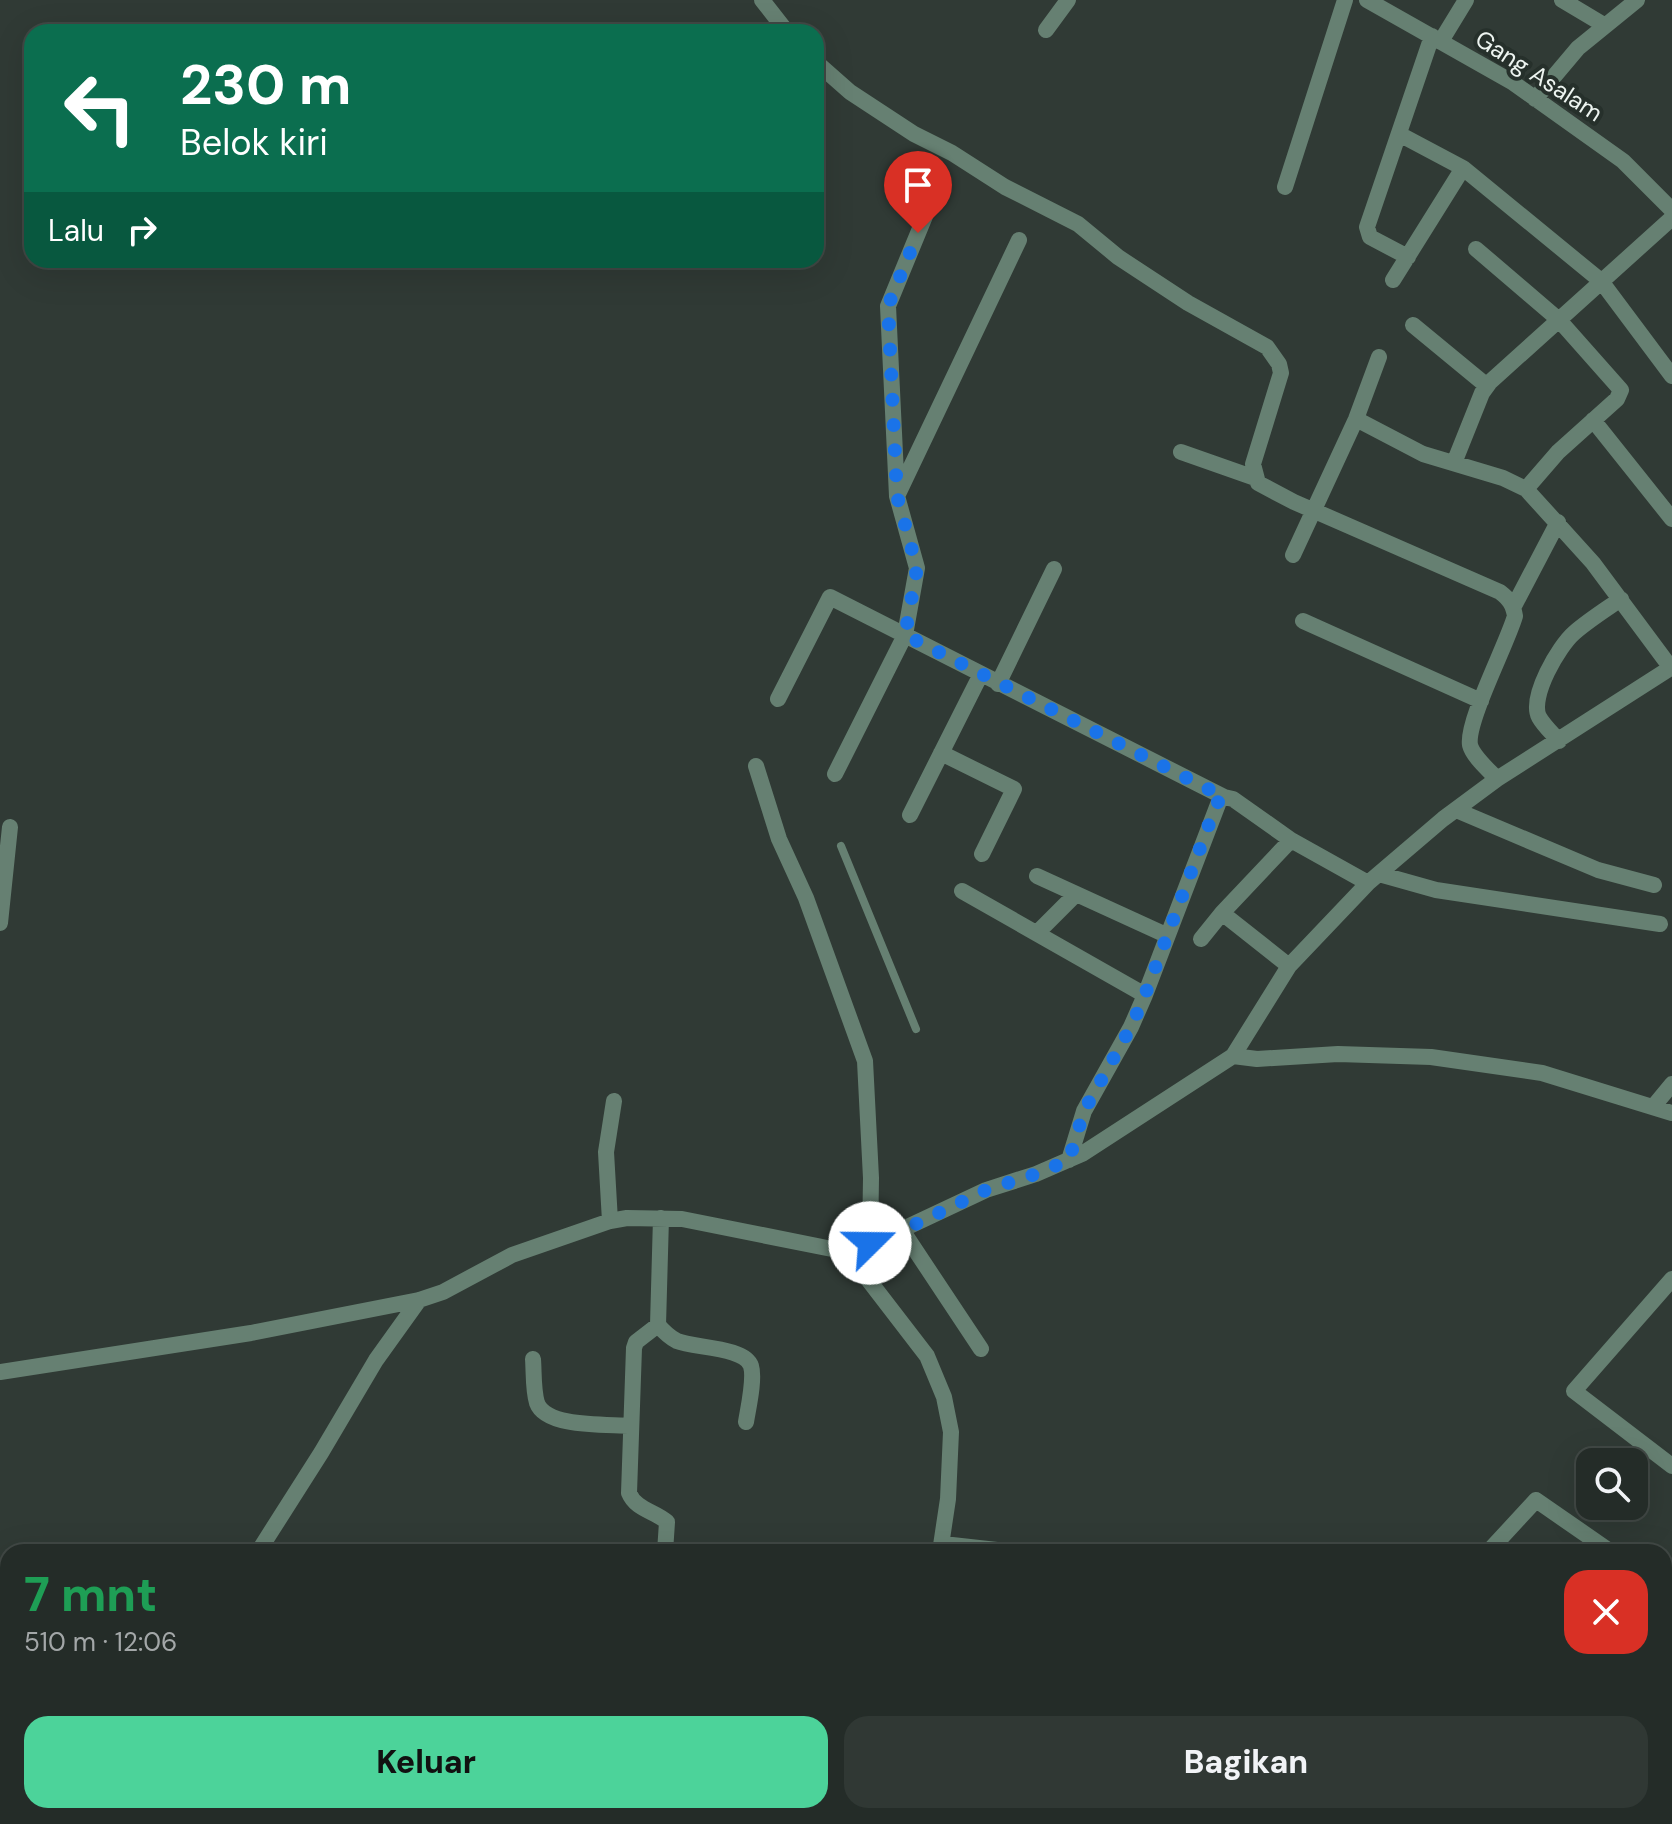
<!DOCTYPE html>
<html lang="id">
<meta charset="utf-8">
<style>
:root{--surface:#242c28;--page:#303834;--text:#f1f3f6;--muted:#a3a7a8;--line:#414845;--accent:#4cd39a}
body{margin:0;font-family:"DM Sans",sans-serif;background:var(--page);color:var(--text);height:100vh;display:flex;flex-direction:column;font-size:30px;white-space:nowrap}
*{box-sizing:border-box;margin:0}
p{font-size:26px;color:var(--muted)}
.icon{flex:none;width:44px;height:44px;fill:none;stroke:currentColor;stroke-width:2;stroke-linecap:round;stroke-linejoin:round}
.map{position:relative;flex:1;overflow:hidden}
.drawer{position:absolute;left:0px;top:1544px;width:1672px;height:280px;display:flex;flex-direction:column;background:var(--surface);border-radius:24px 24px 0 0;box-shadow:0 8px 32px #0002,0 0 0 2px var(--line)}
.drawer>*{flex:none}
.top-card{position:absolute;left:24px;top:24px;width:800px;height:244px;border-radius:24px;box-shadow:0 8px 32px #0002,0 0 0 2px var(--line);background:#0b6e4f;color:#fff;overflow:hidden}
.tools{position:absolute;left:1576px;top:1448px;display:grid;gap:16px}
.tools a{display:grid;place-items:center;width:72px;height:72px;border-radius:16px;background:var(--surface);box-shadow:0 8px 32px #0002,0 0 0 2px var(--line);font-size:40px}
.pin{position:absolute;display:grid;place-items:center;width:68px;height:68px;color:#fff;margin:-82px -34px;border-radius:50% 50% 50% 0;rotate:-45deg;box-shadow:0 0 8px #0007}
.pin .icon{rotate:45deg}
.me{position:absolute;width:88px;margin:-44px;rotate:68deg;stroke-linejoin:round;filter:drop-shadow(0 0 6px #0008)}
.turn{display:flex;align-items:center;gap:28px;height:168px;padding:0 24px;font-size:36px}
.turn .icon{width:104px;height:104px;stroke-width:2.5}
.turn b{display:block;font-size:56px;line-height:68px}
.then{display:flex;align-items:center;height:76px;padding:0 24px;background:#0003;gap:16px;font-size:30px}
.round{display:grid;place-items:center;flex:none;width:84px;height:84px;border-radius:24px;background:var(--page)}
.headline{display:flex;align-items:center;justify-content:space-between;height:136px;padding:0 24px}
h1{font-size:48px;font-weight:800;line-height:60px;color:#1e9e55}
.action{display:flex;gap:16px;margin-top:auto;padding:16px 24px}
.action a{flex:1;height:92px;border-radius:24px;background:var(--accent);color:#111;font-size:32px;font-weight:800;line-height:92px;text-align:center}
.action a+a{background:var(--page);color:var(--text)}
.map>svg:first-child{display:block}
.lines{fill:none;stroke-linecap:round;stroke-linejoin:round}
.lane{stroke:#668072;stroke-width:8}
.street{stroke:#668072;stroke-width:16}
.route{stroke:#1a73e8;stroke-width:14;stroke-dasharray:0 25.2}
.labels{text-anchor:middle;stroke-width:8;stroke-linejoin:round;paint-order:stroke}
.street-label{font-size:24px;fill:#edf4f0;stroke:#26302b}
</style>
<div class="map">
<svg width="1672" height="1824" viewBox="0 0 1672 1824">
<rect width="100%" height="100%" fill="#303a35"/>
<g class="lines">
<path class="lane" d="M 841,846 L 916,1029"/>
<path class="street" d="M 762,0 L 787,32
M 1367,0 L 1512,82 L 1623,161 L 1672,210
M 1562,0 L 1604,25
M 1046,30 L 1068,0
M 1441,41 L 1466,0
M 816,62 L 850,92 L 914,134 L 952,153 L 1005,187 L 1078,224 L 1118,257 L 1188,303 L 1267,347 L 1279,364 L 1281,373 L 1253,464 L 1258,483 L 1294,502 L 1500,592 C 1509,599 1513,604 1515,616 C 1507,644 1466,722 1470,745 C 1473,757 1490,771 1497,779
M 1535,99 L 1578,48 L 1637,0
M 1399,134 L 1463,168 L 1601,281 L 1672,376
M 1285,187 L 1345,0
M 1476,249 L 1559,320 L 1621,390 L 1617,399 L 1558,452 L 1526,489
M 1408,257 L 1370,237 L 1367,227 L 1432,36
M 1393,280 L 1463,168
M 1413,325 L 1487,386
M 1356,419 L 1423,454 L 1503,478 L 1526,489 L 1593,563 L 1671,668
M 1593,420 L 1672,519
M 1181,452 L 1255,478
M 1454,463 L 1482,393 L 1490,382 L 1672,218
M 898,494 L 1019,240
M 1293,555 L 1356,419 L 1379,357
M 1514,606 L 1558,522
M 1303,621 L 1481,701
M 998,684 L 1054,569
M 778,699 L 830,597 L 1224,797
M 1559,741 C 1553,734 1544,726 1539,717 C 1529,697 1559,646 1574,633 C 1589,620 1605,610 1621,599
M 941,753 L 1014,789 L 982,854
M 756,766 L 779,839 L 806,898 L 865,1061 L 871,1178 L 870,1243
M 835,774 L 905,635 L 917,568 L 897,496 L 888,306 L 928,209
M 1456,810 L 1598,870 L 1654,885
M 910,815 L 980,676
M 1379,874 L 1436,890 L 1660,924
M 1037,876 L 1166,935
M 962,891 L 1145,995
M 1222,913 L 1289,966
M 0,923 L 10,827
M 1037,933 L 1076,894
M 1201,939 L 1222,913 L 1291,840
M 1233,1056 L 1257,1059 L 1338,1054 L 1431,1057 L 1542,1073 L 1672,1113
M 1653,1107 L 1672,1084
M 1069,1160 L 1084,1111 L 1131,1027 L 1145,995 L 1220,799 L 1224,797 L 1233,799 L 1291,840 L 1368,883
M 661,1218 L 658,1325 L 636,1342 L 634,1348 L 629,1493 C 636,1510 655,1511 667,1522 L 665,1552
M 610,1221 L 606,1152 L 614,1101
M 902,1230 L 981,1349
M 1672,1279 L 1574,1391 L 1672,1466
M 658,1325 C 664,1332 669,1337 677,1341 C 694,1348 745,1347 751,1366 C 755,1379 748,1409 746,1422
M 533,1359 C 534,1372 533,1390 537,1403 C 546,1428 607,1424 631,1426
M 0,1372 L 251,1333 L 419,1300 L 443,1292 L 512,1255 L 610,1221 L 627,1218 L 682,1219 L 852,1253
M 943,1544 L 1015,1552
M 258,1552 L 321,1453 L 376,1360 L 419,1300
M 784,1552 L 784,1550
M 940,1552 L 948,1499 L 951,1432 L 944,1397 L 927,1356 L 867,1278 L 852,1253 L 986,1190 L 1036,1174 L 1082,1154 L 1233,1056 L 1289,966 L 1368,883 L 1443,819 L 1497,779 L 1672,667
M 1488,1552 L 1536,1500 L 1611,1552
M 1664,1589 L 1672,1594
M 1664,1699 L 1672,1705
M 1664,1758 L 1672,1741
M 1639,1816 L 1653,1824
M 119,1824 L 121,1816
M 838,1824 L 840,1816"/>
</g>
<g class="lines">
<path class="route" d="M 870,1243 L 893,1235 L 986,1190 L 1036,1174 L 1069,1160 L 1084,1111 L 1131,1027 L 1145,995 L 1217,803 L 1224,797 L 905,635 L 917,568 L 897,496 L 888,306 L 918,233"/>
</g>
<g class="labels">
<g class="street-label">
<text transform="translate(1539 76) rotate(33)" y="8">Gang Asalam</text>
</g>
</g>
</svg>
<div class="tools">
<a><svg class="icon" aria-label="search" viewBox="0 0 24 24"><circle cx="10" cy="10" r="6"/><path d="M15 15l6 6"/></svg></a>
</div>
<div class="pin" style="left:918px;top:233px;background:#d93025"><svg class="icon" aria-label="arrive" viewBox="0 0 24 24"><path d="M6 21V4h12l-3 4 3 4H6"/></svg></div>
<svg class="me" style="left:870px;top:1243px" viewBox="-20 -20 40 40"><circle r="19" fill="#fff"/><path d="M0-13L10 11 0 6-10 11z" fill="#1a73e8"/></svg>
<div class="top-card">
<div class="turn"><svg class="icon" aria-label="left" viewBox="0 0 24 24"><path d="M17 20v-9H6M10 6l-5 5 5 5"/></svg><div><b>230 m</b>Belok kiri</div></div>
<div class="then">Lalu<svg class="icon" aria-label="right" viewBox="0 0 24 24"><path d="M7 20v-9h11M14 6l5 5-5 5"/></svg></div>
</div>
<section class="drawer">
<div class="headline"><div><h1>7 mnt</h1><p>510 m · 12:06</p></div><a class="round" style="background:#d93025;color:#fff"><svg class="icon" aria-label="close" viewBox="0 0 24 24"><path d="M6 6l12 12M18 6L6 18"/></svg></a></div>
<div class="action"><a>Keluar</a><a>Bagikan</a></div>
</section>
</div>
